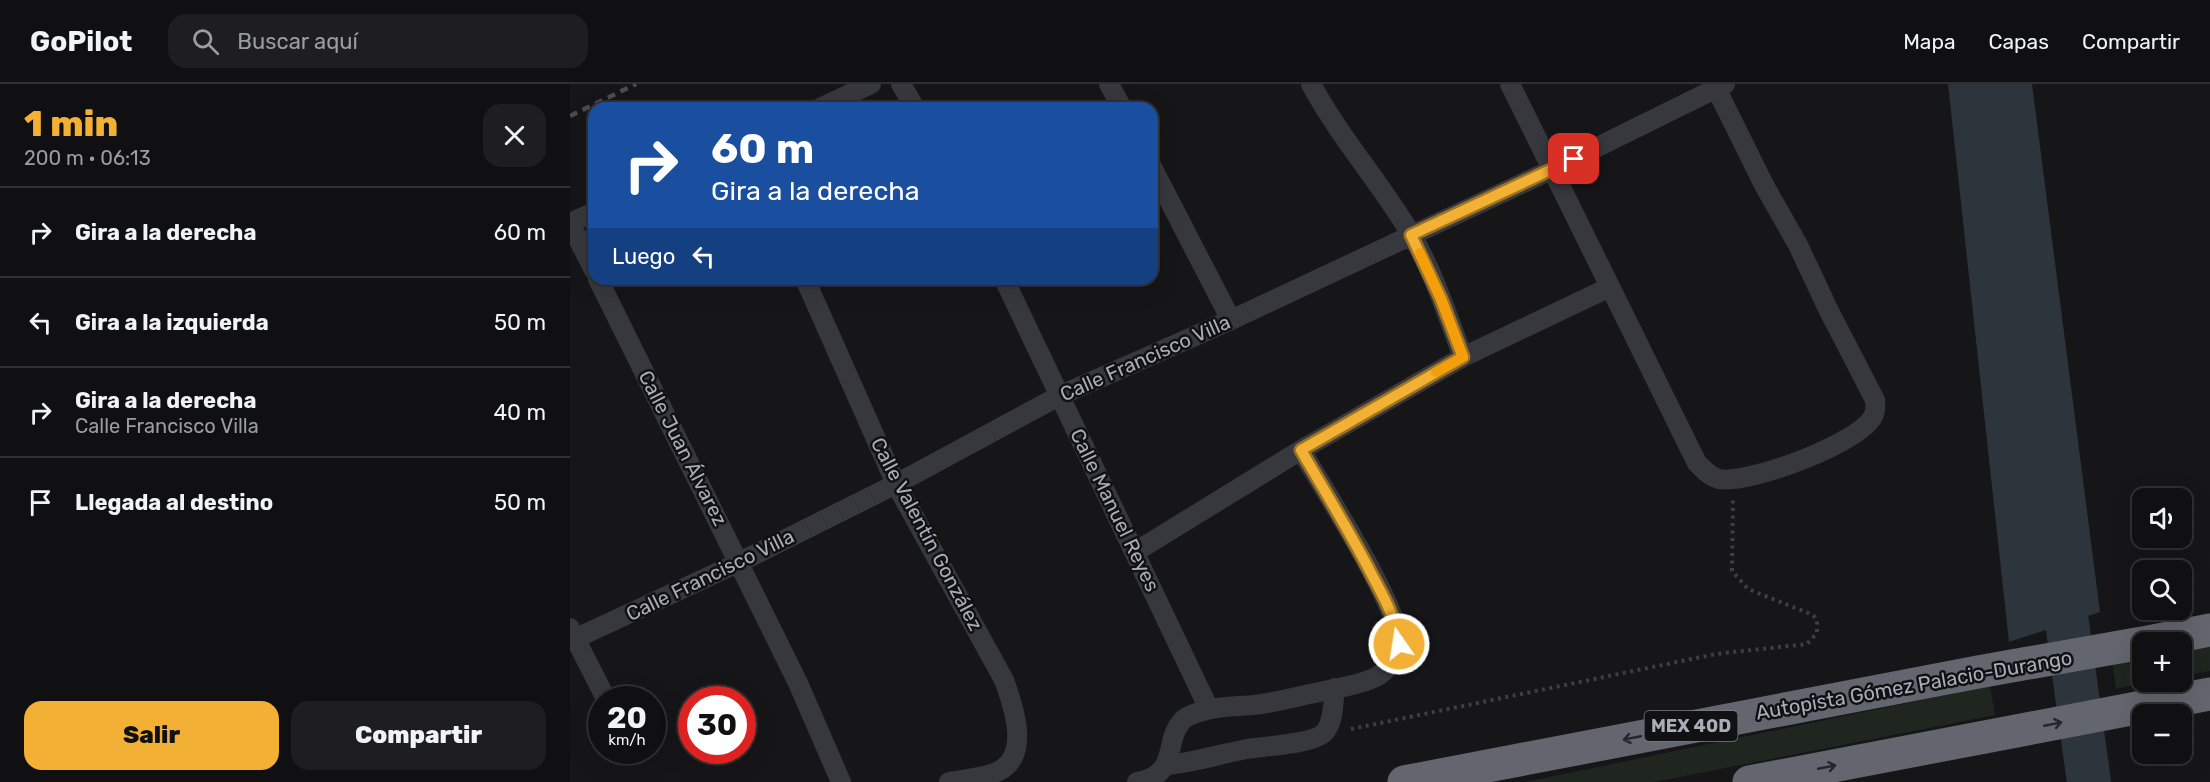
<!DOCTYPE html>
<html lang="es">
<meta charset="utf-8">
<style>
:root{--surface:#101012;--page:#1e1e20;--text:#f1f3f6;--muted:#9c9d9f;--line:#303032;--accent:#f2b134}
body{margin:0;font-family:Rubik,sans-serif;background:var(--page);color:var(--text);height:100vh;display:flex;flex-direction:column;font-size:22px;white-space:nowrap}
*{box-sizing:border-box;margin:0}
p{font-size:20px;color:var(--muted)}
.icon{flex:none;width:33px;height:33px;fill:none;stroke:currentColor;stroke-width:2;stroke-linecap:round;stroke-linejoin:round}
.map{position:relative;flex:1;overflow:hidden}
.drawer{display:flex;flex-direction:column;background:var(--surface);width:570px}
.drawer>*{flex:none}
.guide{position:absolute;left:18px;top:18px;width:570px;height:183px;border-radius:18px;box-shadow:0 6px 24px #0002,0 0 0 2px var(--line);background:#1a4fa0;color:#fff;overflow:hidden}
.buttons{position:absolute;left:1562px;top:404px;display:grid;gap:12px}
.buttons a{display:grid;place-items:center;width:60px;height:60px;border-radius:12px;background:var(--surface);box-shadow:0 6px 24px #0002,0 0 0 2px var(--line);font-size:30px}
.speed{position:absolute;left:18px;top:602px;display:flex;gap:12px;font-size:30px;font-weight:700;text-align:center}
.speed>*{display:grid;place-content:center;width:78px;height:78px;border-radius:50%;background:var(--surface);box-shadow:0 6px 24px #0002,0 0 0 2px var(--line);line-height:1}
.speed small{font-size:15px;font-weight:400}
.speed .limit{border:9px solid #d22;background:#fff;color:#111}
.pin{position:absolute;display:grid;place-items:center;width:51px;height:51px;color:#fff;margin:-26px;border-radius:12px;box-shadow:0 3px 9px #0006}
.me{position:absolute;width:66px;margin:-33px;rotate:347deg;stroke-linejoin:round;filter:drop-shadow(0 0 4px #0008)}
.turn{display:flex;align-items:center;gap:21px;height:126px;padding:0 24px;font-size:27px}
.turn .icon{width:78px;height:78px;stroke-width:2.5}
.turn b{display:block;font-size:42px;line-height:51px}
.then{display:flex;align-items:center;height:57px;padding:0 24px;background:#0003;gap:12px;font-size:22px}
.round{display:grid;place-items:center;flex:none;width:63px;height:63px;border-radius:18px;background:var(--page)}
.head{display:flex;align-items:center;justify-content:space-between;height:102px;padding:0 24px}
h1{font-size:36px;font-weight:800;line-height:45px;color:var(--accent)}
.action{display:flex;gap:12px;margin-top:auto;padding:12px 24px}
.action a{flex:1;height:69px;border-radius:18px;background:var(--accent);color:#111;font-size:24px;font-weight:800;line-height:69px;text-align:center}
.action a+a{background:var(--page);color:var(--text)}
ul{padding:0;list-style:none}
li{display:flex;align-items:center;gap:18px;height:90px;padding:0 24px;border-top:2px solid var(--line)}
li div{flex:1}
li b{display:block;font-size:22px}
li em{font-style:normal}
header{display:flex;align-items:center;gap:36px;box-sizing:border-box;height:84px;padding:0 30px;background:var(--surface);border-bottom:2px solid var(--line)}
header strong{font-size:28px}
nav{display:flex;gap:33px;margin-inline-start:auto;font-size:21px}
.search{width:420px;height:54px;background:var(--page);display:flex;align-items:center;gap:15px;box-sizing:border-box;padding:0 21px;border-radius:18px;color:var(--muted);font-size:22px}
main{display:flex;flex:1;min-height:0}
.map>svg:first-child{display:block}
.green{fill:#1e261f}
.water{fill:#2c353c}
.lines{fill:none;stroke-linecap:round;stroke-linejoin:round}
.river{stroke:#2c353c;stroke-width:44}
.path{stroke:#3d3f44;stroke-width:4;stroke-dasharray:3 4.5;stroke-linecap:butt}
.street{stroke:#37383d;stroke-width:20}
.highway{stroke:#63666e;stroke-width:33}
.rail{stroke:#4a4c52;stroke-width:4.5;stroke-dasharray:8 6;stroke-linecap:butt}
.oneway{stroke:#26262a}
.route-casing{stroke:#9d7322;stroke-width:15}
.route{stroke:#f2b134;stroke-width:10}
.slow{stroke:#f59e0b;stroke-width:10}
.labels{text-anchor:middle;stroke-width:5;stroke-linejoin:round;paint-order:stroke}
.shield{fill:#111113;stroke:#7b7e86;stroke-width:1.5}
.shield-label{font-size:18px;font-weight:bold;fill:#a8adb8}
.street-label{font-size:20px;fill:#a8adb8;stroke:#111113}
</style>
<header>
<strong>GoPilot</strong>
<div class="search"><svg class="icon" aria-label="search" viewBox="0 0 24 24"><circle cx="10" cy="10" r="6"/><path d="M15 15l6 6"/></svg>Buscar aquí</div>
<nav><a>Mapa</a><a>Capas</a><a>Compartir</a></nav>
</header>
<main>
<section class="drawer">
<div class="head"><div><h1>1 min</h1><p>200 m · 06:13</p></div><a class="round"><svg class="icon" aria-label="close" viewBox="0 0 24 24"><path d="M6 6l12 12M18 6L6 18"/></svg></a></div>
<ul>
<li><svg class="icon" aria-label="right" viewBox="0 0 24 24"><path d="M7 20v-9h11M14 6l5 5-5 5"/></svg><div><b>Gira a la derecha</b></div><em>60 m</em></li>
<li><svg class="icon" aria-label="left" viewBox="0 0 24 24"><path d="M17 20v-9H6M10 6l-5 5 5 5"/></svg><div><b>Gira a la izquierda</b></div><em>50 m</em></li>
<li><svg class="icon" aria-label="right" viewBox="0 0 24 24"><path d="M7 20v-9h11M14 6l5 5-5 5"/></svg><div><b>Gira a la derecha</b><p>Calle Francisco Villa</p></div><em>40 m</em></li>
<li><svg class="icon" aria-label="arrive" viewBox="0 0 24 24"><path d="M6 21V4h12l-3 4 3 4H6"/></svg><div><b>Llegada al destino</b></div><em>50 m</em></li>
</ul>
<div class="action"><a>Salir</a><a>Compartir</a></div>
</section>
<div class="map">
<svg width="1640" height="698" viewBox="0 0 1640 698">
<rect width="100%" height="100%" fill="#161618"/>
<path class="green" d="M 1640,559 L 1640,587 L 1611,592 L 1611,565 Z
M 1572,572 L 1572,597 L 1587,597 L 1546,605 L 1542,578 Z
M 1420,602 L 1425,631 L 1084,698 L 955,698 Z"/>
<path class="water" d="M 1378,0 L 1462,0 L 1530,528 L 1439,558 Z"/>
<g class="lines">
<path class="river" d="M 1489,481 L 1519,698"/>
<path class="path" d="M 781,645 L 1146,570 L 1237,560 L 1247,549 L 1247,536 L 1243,531 L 1178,505 L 1162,487 L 1163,415"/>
<path class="street" d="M 331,0 L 345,24
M 539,0 L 552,24
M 741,0 C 770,54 810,98 841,150 C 863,187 878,233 893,273
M 940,0 L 1127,379 C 1133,385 1140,393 1149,395 C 1177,401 1295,358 1304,330 C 1306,327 1305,320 1305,316 L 1258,225 L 1228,161 L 1194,101 L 1144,0
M 250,24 L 301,0
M 582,83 L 661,236
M 0,139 L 24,186
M 0,139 L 24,128
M 28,195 L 228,599 L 271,698
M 235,195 L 326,400 L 434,596 C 443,621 461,670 429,687 C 415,694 395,695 379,698
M 434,195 L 639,625
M 565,468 L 731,366 L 893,273 L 1040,203
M 0,544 L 36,615
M 0,557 L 170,478 L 326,400 L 489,312 L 661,236 L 983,85 L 1155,0
M 595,681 C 623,679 649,670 677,665 C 695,662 742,660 754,649 C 764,639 763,618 765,604
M 567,698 C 610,690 593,658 612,637 C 617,631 630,628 637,626 C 654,621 674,623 691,620 C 712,617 733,611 754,607 C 771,603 791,601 806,593 C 817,587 828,573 829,560 C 832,526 751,401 731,366"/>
<path class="highway" d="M 1578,558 L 1640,546
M 834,698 L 1408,588 L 1572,559
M 1179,698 L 1640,610"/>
<path class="rail" d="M 0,32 L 66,0"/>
</g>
<defs><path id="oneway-shaft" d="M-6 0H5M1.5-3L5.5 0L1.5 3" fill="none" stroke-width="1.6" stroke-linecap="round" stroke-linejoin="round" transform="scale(1.5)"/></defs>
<g class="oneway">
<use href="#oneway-shaft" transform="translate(1483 640) rotate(-11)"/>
<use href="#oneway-shaft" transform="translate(1062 654) rotate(169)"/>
<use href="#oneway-shaft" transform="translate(1257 683) rotate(-11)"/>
</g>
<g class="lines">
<defs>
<path id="route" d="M 829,560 C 826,534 814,514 802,491 C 780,448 755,408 731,366 L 893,273 L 871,215 L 841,151 L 1004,75"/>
</defs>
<use href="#route" class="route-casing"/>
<use href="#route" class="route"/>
<path class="slow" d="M 850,169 L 871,215 L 893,273 L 866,288"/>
</g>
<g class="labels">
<rect class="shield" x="1074.5" y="627" width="93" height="30" rx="4.5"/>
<g class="shield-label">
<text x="1121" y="648">MEX 40D</text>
</g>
<g class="street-label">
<text transform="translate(575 274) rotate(-24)" y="7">Calle Francisco Villa</text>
<text transform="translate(113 364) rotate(63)" y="7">Calle Juan Álvarez</text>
<text transform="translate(545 426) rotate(64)" y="7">Calle Manuel Reyes</text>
<text transform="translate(357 450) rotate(62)" y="7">Calle Valentín González</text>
<text transform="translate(140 491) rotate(-26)" y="7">Calle Francisco Villa</text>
<text transform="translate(1344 601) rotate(-10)" y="7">Autopista Gómez Palacio-Durango</text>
</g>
</g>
</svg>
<div class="buttons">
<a><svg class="icon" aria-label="sound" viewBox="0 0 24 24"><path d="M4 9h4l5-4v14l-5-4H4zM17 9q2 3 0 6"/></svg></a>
<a><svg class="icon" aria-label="search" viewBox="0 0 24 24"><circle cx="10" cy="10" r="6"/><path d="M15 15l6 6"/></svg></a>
<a>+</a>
<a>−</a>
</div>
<div class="speed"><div>20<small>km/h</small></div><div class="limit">30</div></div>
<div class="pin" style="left:1004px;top:75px;background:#d93025"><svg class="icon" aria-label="arrive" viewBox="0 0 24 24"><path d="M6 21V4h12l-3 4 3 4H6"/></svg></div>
<svg class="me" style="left:829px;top:560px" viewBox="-20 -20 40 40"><circle r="17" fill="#f2b134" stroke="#fff" stroke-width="3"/><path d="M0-11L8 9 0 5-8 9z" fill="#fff"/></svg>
<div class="guide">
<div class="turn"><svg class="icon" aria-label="right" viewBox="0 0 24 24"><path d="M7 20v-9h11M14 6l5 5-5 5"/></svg><div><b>60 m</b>Gira a la derecha</div></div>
<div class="then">Luego<svg class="icon" aria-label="left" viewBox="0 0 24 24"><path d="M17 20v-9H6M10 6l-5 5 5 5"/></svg></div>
</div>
</div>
</main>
